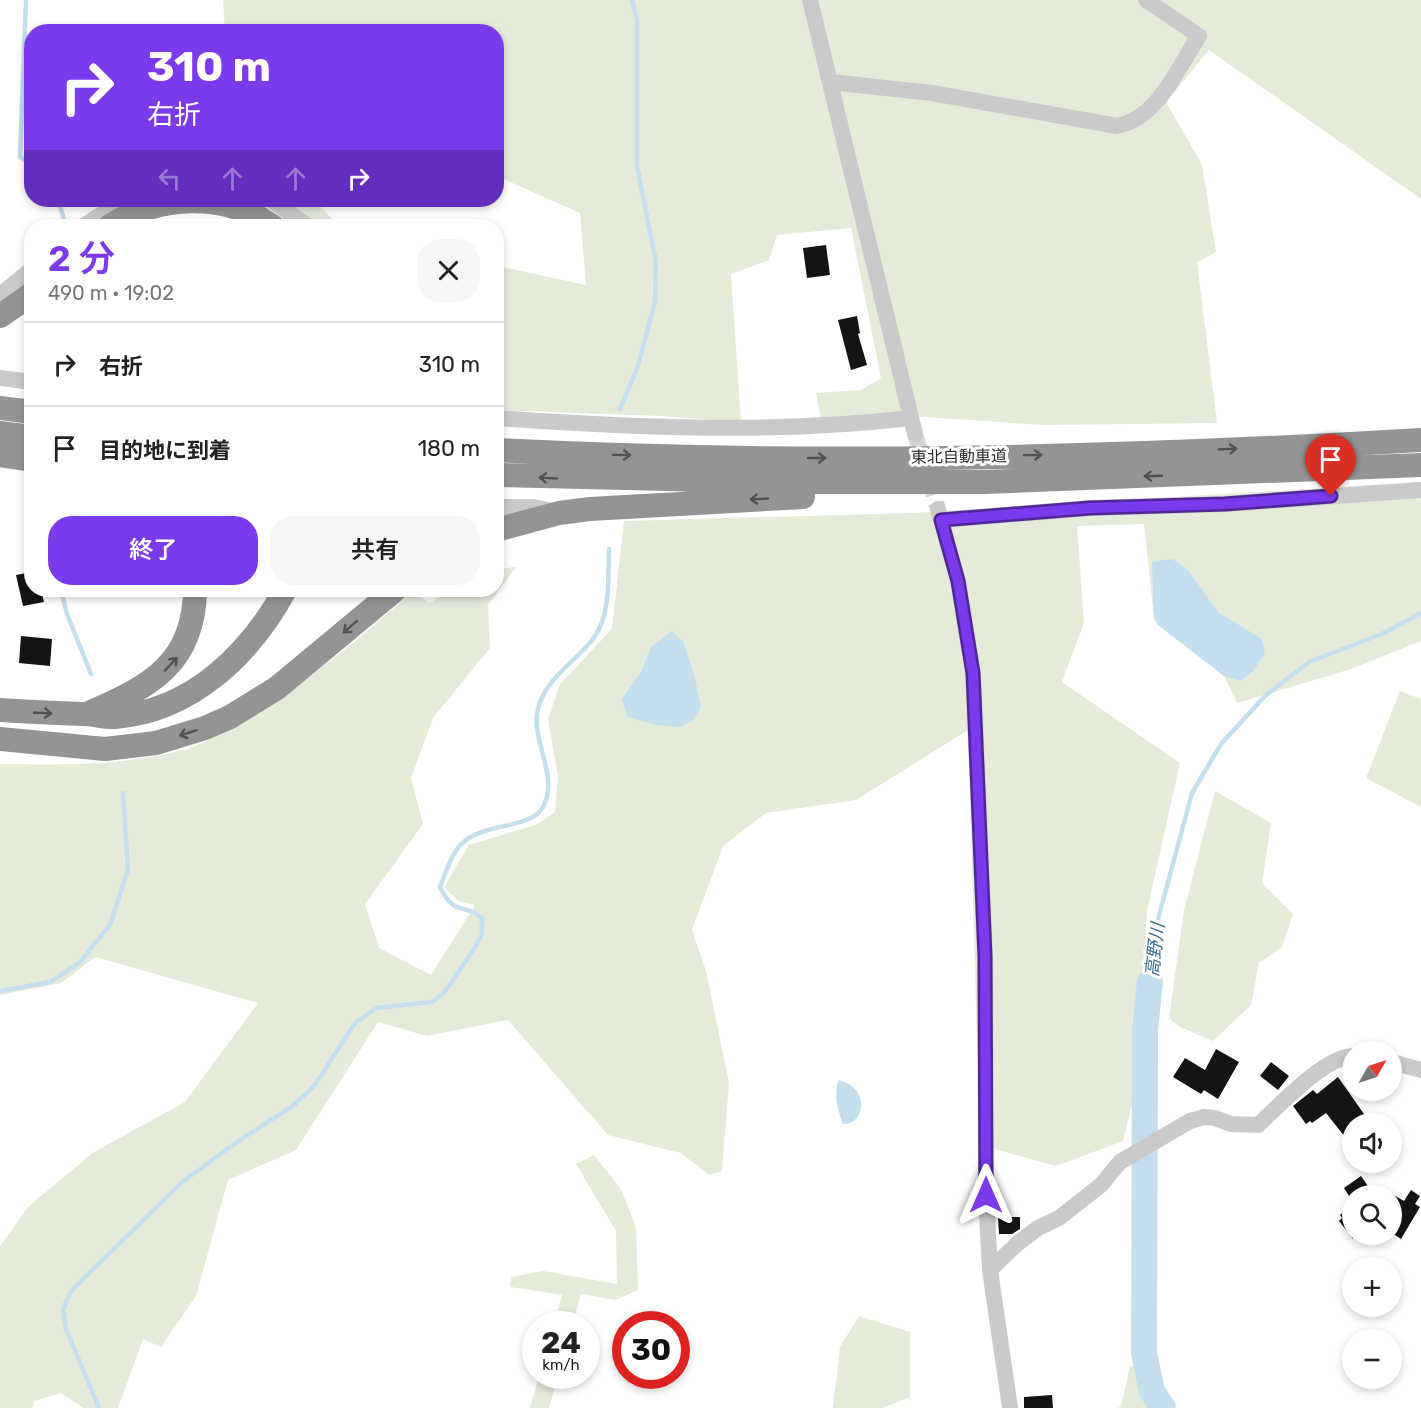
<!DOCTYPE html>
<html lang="ja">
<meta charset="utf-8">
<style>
:root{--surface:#fff;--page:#f6f6f6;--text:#222;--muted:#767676;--line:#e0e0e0;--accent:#7c3aed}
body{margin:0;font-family:Rubik,"Noto Sans JP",sans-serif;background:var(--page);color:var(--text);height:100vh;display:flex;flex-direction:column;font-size:22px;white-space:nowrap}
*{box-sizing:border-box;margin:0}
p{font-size:20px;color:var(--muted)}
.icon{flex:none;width:33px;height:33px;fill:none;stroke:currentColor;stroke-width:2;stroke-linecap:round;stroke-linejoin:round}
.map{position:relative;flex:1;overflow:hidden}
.side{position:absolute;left:24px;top:219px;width:480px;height:378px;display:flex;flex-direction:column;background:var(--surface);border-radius:24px;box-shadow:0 3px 9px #0003}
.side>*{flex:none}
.guide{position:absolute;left:24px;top:24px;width:480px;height:183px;border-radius:24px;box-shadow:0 3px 9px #0003;background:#7c3aed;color:#fff;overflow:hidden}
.needle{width:39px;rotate:51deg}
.controls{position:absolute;left:1342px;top:1041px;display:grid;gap:12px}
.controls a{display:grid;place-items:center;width:60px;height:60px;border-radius:50%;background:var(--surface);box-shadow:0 3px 9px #0003;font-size:30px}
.speed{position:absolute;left:522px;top:1311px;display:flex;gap:12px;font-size:30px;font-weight:700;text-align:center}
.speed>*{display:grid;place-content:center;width:78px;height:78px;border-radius:50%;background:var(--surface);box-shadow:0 3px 9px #0003;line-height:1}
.speed small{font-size:15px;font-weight:400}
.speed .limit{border:9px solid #d22;background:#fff;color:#111}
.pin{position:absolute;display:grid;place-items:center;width:51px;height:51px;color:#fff;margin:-62px -26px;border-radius:50% 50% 50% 0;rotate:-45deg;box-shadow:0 0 6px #0007}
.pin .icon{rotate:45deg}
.me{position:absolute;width:66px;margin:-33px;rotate:0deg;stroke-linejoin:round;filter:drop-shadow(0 0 4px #0008)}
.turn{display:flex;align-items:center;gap:21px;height:126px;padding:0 24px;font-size:27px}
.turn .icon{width:78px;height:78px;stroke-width:2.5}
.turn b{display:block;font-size:42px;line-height:51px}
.lanes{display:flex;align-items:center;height:57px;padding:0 24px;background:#0003;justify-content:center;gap:30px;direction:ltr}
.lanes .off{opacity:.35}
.round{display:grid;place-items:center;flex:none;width:63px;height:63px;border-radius:24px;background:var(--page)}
.headline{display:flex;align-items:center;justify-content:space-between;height:102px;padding:0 24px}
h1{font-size:36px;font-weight:600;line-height:45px;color:var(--accent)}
.action{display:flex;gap:12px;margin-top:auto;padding:12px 24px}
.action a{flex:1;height:69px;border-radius:24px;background:var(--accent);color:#fff;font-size:24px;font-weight:600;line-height:69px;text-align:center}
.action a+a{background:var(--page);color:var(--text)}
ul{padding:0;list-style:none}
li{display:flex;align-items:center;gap:18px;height:84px;padding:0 24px;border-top:2px solid var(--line)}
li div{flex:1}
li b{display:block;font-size:22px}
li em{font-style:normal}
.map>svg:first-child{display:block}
.green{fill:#e4ebd9}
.water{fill:#c4deed}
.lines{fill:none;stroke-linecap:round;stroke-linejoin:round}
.stream{stroke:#c4deed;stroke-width:4.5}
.river{stroke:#c4deed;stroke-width:26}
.building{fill:#141414}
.minor-tunnel{stroke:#d5d5d5;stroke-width:16;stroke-dasharray:16 8;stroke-linecap:butt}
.minor{stroke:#cacaca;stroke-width:16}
.highway{stroke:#949494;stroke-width:24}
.oneway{stroke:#515151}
.route-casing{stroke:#51269a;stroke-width:15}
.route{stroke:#7c3aed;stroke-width:10}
.labels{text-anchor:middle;stroke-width:6;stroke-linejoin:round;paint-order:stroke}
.street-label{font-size:16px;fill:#2d2d2d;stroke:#fff}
.water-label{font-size:18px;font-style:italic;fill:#387292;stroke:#fff}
</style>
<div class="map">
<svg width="1421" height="1408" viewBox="0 0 1421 1408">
<rect width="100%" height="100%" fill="#fff"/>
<path class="green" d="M 223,0 L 1421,0 L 1421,199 L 1209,50 L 1166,102 L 1202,165 L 1216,252 L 1197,263 L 1217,423 L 1044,425 L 924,417 L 821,419 L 816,393 L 861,390 L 881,378 L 851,228 L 777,235 L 769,260 L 731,274 L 741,422 L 662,416 L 497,410 L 497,266 L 586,285 L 580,213 L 497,176 L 496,32 L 225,31 Z
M 248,200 L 314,200 L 339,226 L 291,226 L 269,209 Z
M 1421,482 L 1421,641 L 1351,669 L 1237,703 L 1224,676 L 1158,625 L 1154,618 L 1144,524 L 1077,526 L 1084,623 L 1062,682 L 1180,763 L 1147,911 L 1135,1092 L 1123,1141 L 1056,1166 L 980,1145 L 968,730 L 856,800 L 766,813 L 723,846 L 692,930 L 706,971 L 729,1083 L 722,1171 L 709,1175 L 681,1153 L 608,1135 L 508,1020 L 427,1036 L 378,1022 L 296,1150 L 228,1180 L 196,1296 L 161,1347 L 143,1339 L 118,1408 L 83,1408 L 61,1393 L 34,1401 L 32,1408 L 0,1408 L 0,1246 L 29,1206 L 94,1152 L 185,1102 L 258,1003 L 95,957 L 61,983 L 0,995 L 0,764 C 63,765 125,766 186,749 C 207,743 228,730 247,719 C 307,682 361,638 413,591 L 430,603 L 448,590 L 496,590 L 497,569 L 516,567 L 488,605 L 490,648 L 433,718 L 411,778 L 423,824 L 365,904 L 379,948 L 431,975 L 475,905 L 458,901 L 444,887 L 469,845 L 536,825 L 555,812 L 558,776 L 548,719 L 560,684 L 612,629 L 624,521 L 913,513 Z
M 1400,691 L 1421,699 L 1421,807 L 1366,778 Z
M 1215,791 L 1271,823 L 1262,883 L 1293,914 L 1282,947 L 1259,963 L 1251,1005 L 1213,1041 L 1178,1026 L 1169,1018 L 1184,910 Z
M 594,1155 L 621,1189 L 636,1227 L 638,1290 L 615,1300 L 581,1294 L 573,1324 L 554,1324 L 562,1295 L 510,1287 L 511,1277 L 543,1271 L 617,1284 L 616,1231 L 576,1164 Z
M 859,1316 L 910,1332 L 910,1397 L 883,1408 L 833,1408 L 840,1347 Z
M 1130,1366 L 1141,1368 L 1146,1389 L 1155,1408 L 1116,1408 L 1121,1407 Z
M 539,1376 L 558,1376 L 549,1408 L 530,1408 Z"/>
<path class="water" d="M 1172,559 L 1187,569 L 1219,613 L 1262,639 L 1265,653 L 1254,670 L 1241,681 L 1224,676 L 1158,625 L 1154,618 L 1152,562 Z
M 672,631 L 683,641 L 695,678 L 701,707 L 694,719 L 680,727 L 656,725 L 627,717 L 622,699 L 642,670 L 651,647 Z
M 839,1080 C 872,1089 864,1125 843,1124 C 838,1112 833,1092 839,1080 Z"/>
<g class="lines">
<path class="stream" d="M 26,0 L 20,157 L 32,164
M 58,200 L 66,226
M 620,409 L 637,369 L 655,302 L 656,262 L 637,166 L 637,20 L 632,0
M 61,590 L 67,614 L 91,674
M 1150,982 L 1158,919 L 1192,793 L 1221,744 L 1265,696 L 1309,662 L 1384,633 L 1421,613
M 0,991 L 50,982 L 79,963 L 110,925 L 128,870 L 123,793
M 99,1408 L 66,1329 L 63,1309 L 71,1291 L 181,1183 L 234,1144 L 294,1105 L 315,1085 L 355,1023 L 377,1008 L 432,1002 L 444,993 L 474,949 L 482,934 L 482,918 C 464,902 455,918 440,887 C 446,872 452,850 466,840 C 489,823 532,828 543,807 C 560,776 530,740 538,709 C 547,671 591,655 602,622 C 610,600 608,572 609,549"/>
<path class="river" d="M 1150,982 L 1145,1030 L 1144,1353 L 1152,1391 L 1163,1408"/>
</g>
<path class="building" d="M 826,245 L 830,275 L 807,278 L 803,248 Z
M 857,316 L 860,333 L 858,334 L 867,365 L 851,370 L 838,320 Z
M 32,572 L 32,590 L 41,590 L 44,602 L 23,606 L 16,575 Z
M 21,636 L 52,639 L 50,666 L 19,663 Z
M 1216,1049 L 1239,1062 L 1218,1099 L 1204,1090 L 1201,1094 L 1173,1077 L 1185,1058 L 1205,1070 Z
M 1271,1062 L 1289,1076 L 1278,1090 L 1260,1076 Z
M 1338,1077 L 1371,1124 L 1353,1124 L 1353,1132 L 1345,1137 L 1326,1113 L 1312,1123 L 1310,1121 L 1306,1124 L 1293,1106 L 1313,1090 L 1317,1094 Z
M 1361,1176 L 1375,1196 L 1349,1196 L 1344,1188 Z
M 1411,1190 L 1420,1196 L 1415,1204 L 1420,1207 L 1401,1239 L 1392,1233 L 1392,1194 L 1404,1201 Z
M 1353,1204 L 1353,1239 L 1339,1221 L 1342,1218 L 1340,1215 Z
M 998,1217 L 1020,1217 L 1020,1229 L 1012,1234 L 999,1234 Z
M 1052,1395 L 1053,1408 L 1024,1408 L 1024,1397 Z"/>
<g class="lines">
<path class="minor-tunnel" d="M 915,434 L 938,509"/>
<path class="minor" d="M 810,0 L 915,434
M 830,82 L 932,93 L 1117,126 C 1158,118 1177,69 1199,36 L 1146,0
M 272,200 L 307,226
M 83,226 L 124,200
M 0,295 L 32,269
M 0,378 L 32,382
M 496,418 C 635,428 772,434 911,418
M 496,507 L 534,507 L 555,512
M 938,509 L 958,581 L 973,673 L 985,956 L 986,1195 L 990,1270 L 1010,1408
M 941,520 L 1090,508 L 1225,504 L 1421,490
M 1392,1062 L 1421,1070
M 990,1270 L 1018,1243 L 1038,1228 L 1059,1218 L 1101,1185 L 1120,1162 L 1190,1121 L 1204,1117 L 1215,1118 L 1231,1124 L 1258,1125 C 1280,1105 1324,1057 1353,1056"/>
<path class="highway" d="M 110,226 C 159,195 224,191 272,226
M 0,316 L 32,294
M 0,408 L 32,412
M 0,433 L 32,437
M 496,450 C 804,466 1114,458 1421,440
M 0,455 L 32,460
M 496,475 L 791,482 L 985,482 L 1421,465
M 496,530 L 559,513 L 590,509 L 803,497
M 0,710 C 28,712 55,713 83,714 C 94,714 105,718 115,717 C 192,711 250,654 285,590
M 91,712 C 151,686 194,663 195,590
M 0,739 L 105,749 L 156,743 L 205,728 L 230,717 L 277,688 L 395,590"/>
</g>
<defs><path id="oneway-shaft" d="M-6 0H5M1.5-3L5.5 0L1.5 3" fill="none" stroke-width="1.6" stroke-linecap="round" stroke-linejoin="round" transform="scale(1.5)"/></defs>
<g class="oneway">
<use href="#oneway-shaft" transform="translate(1228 449) rotate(-3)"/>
<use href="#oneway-shaft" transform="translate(622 455) rotate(1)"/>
<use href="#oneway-shaft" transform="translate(1033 455) rotate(-1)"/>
<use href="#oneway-shaft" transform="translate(817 458)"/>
<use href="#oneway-shaft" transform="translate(1153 476) rotate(178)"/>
<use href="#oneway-shaft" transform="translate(548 478) rotate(-177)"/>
<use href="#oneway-shaft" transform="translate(759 499) rotate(177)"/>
<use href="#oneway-shaft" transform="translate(350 627) rotate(139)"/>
<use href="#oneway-shaft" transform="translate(171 664) rotate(-48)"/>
<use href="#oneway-shaft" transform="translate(43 713) rotate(3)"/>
<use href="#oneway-shaft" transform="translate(188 733) rotate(161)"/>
</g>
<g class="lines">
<defs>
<path id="route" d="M 986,1195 L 985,956 L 973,673 L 958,581 L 941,520 L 1090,508 L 1225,504 L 1331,496"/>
</defs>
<use href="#route" class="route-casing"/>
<use href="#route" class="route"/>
</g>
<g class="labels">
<g class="street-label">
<text transform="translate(959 456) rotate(-1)" y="6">東北自動車道</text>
</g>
<g class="water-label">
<text transform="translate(1155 950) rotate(-83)" y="6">高野川</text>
</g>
</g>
</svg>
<div class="controls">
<a><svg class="needle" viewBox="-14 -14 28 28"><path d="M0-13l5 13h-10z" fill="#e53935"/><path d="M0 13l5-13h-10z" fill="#767676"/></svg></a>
<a><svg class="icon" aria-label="sound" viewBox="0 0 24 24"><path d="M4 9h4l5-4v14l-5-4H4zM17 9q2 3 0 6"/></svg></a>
<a><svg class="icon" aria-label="search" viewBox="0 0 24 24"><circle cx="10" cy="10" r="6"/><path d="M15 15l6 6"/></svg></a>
<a>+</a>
<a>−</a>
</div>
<div class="speed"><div>24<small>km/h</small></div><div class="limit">30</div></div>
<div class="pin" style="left:1331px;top:496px;background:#d93025"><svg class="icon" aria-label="arrive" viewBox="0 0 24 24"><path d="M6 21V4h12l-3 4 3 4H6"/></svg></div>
<svg class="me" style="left:986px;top:1195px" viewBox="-20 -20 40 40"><path d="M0-17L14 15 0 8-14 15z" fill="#7c3aed" stroke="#fff" stroke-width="4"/></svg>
<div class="guide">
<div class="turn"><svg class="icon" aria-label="right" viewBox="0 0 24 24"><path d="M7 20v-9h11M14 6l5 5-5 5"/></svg><div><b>310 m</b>右折</div></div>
<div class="lanes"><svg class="icon off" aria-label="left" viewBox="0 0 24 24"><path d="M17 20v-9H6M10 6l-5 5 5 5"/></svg><svg class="icon off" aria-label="ahead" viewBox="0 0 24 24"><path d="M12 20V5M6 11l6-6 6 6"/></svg><svg class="icon off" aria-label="ahead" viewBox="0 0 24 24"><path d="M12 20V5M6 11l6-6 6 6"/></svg><svg class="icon" aria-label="right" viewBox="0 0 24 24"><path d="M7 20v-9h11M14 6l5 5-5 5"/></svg></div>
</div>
<section class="side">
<div class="headline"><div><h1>2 分</h1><p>490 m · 19:02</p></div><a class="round"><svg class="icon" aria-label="close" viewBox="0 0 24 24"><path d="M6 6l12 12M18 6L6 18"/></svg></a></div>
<ul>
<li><svg class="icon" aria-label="right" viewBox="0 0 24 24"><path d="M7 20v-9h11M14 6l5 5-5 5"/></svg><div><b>右折</b></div><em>310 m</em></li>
<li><svg class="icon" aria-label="arrive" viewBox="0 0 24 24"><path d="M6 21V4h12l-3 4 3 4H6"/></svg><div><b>目的地に到着</b></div><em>180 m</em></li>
</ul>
<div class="action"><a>終了</a><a>共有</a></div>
</section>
</div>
